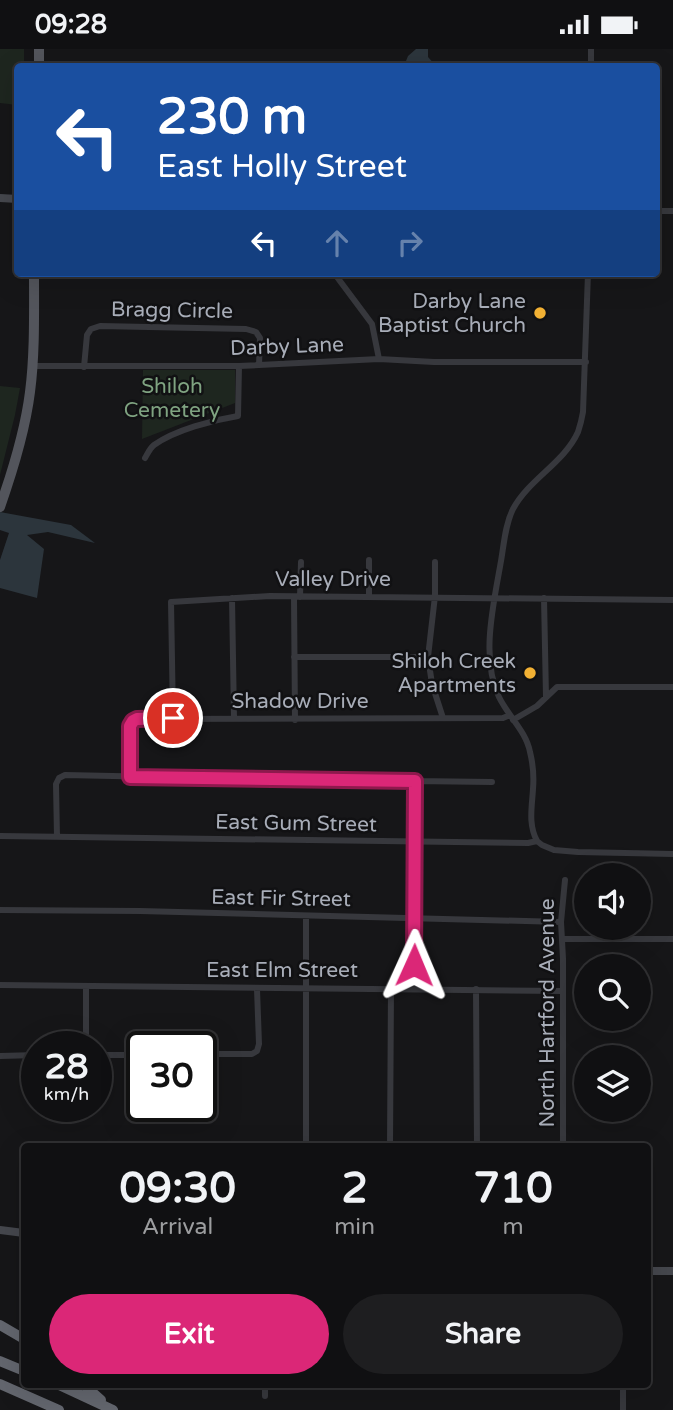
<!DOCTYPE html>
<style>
:root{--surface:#101012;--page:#1e1e20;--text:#f1f3f6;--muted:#9c9d9f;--line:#303032;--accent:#db2777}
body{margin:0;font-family:"Varela Round",sans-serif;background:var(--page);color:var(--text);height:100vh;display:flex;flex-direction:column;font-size:26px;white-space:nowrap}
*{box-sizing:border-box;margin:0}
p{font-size:23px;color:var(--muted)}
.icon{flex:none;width:38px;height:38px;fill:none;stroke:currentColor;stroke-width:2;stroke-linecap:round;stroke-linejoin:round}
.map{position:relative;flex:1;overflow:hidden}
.panel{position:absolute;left:21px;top:1094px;width:630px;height:245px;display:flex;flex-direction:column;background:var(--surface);border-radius:7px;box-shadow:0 7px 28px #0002,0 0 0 2px var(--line)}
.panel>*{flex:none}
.banner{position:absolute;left:14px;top:14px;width:646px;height:214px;border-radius:7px;box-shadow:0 7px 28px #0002,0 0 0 2px var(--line);background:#1a4fa0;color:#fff;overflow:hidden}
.tools{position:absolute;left:574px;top:814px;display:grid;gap:14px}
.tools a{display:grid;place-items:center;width:77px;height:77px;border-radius:50%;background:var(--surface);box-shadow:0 7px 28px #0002,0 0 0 2px var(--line);font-size:35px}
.speed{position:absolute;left:21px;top:982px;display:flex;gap:14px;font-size:35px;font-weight:700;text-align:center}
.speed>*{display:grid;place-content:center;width:91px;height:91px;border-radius:50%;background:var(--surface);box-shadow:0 7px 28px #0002,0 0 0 2px var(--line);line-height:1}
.speed small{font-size:18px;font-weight:400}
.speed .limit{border:4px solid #111;border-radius:10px;background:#fff;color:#111}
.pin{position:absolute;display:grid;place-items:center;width:60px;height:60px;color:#fff;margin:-30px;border:4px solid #fff;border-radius:50%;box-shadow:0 2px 7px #0007}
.me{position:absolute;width:77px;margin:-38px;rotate:1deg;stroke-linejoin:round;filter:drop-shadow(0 0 5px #0008)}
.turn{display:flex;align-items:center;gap:24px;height:147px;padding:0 28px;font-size:32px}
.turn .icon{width:91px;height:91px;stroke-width:2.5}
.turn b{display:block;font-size:49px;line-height:60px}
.lanes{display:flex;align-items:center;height:66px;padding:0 28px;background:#0003;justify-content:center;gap:35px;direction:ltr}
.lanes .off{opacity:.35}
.eta{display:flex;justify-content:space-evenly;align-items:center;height:119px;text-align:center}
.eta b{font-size:42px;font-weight:700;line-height:49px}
.button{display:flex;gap:14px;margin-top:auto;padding:14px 28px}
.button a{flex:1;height:80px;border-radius:42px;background:var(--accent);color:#fff;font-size:28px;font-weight:700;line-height:80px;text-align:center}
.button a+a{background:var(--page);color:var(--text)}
.status{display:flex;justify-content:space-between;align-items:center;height:49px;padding:0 35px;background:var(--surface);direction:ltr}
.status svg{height:19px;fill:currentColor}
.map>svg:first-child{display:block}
.green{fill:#1e261f}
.water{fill:#2c353c}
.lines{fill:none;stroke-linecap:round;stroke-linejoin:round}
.street{stroke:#37383d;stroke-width:6}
.secondary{stroke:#45474d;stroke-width:8}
.primary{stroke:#53555c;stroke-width:10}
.highway{stroke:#63666e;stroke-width:10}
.route-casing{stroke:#8e194d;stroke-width:18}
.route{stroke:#db2777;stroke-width:12}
.poi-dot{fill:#f2b134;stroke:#111113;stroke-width:2.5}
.labels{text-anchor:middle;stroke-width:5;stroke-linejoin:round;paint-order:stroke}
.poi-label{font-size:21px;fill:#a8adb8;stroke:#111113;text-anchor:end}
.street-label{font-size:21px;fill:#a8adb8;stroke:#111113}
.park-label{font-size:21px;fill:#7fa381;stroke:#111113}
</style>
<div class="status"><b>09:28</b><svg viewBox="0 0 49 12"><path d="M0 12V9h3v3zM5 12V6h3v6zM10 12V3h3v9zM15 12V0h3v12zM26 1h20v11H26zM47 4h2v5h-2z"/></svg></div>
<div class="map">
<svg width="673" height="1361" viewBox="0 0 673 1361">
<rect width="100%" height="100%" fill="#161618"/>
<path class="green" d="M 0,0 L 24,0 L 24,17 L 18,18 L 17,56 L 0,54 Z
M 143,321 L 235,321 L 235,354 L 142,390 Z
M 0,337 L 20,339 L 15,366 L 0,426 Z"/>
<path class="water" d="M 416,0 L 428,0 L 428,8 L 436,17 L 404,17 L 408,7 Z
M 0,463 L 71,476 L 95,494 L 48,483 L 27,486 L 44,500 L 37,549 L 0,539 L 0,511 L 9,484 L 0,481 Z"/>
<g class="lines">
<path class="street" d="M 591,18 L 591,0
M 656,162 L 673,162
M 334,224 L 372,275 L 379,310
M 33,317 L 239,317 L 379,310 L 434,313 L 586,313
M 84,318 L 87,286 L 91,280 L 100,277 L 246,280 L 256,283 L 260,289 L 259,316
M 145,409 C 148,404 150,399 154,396 C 175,381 213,371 238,367 L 239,317
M 369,511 L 369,547
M 435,513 L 435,547 L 428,608 L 432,635 L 443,669
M 294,548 L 295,671
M 300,548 L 301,513
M 232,549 L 234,669
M 544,549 L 546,648
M 294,608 L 428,608
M 173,669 L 171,553 L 270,547 L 673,551
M 513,671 L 537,657 L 557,638 L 673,638
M 130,728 L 130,677 L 133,672 L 137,670 L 503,669 L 510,666
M 0,787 L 528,794 L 537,792 L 542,796 L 554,801 L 578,803 L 673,805
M 57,788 L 56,735 L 59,729 L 65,726 L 259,730 L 492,733
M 537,792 C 528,775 532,758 533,740 C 534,728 533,715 530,703 C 526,682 508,667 499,648 C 480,609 494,553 501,512 C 504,495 505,476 513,460 C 529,430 564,414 578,383 C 580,377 582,369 583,363 L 588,224
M 0,861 L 140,862 L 561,873
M 306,867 L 306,1097
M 562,890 L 673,890
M 0,936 L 563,942
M 86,937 L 86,998
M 414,940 L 415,731
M 476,940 L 477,1097
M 201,1005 L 252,1005 L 257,1002 L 259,995 L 257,940
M 96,1006 L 142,1006
M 0,1007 L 37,1006
M 390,1097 L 391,939
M 563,1097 L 563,910 L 561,873 L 565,831
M 623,1335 L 623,1361
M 265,1347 L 265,1335"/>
<path class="secondary" d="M 0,149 L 18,150
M 0,1181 L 24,1184
M 648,1222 L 673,1222"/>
<path class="primary" d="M 39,18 L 39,0
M 0,458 C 13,421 25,383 30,343 C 35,304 34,263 34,224"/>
<path class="highway" d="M 0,1276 L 24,1290
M 0,1312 L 24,1322
M 0,1335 L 59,1361
M 57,1335 L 113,1361
M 83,1335 L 101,1351"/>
</g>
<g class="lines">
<defs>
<path id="route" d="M 173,669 L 137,670 L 133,672 L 130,677 L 130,728 L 415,732 L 414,916"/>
</defs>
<use href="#route" class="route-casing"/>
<use href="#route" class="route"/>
</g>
<g class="poi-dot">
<circle cx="540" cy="264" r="7"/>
<circle cx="530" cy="624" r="7"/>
</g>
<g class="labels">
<g class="poi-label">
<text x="526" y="259">Darby Lane<tspan x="526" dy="24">Baptist Church</tspan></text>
<text x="516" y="619">Shiloh Creek<tspan x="516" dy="24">Apartments</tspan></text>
</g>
<g class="street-label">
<text transform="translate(172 261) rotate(1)" y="7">Bragg Circle</text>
<text transform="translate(287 297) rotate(-2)" y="7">Darby Lane</text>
<text x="333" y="537">Valley Drive</text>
<text x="300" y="659">Shadow Drive</text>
<text transform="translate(296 774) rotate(1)" y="7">East Gum Street</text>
<text transform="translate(281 849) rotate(1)" y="7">East Fir Street</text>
<text x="282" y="928">East Elm Street</text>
<text transform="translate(547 964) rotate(-90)" y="7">North Hartford Avenue</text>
</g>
<g class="park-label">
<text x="172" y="344">Shiloh<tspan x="172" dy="24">Cemetery</tspan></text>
</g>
</g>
</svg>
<div class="tools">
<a><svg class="icon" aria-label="sound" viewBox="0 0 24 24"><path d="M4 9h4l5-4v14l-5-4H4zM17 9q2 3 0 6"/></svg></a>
<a><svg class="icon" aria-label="search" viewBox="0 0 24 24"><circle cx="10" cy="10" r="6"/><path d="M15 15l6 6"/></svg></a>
<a><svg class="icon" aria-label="layers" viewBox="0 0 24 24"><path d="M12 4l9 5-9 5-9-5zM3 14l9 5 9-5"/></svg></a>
</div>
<div class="speed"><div>28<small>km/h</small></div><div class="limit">30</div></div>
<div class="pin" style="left:173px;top:669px;background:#d93025"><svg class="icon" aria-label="arrive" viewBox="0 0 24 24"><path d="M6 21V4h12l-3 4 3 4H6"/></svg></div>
<svg class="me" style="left:414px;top:916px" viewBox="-20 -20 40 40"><path d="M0-17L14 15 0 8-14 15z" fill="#db2777" stroke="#fff" stroke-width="4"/></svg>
<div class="banner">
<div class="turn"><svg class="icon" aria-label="left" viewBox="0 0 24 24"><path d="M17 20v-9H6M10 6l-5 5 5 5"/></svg><div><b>230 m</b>East Holly Street</div></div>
<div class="lanes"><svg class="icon" aria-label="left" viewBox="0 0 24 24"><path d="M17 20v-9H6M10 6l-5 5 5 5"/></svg><svg class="icon off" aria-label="ahead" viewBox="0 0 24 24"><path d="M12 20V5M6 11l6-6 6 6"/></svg><svg class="icon off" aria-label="right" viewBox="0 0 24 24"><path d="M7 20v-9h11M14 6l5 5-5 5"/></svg></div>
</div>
<section class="panel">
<div class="eta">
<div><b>09:30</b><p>Arrival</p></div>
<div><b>2</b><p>min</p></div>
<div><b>710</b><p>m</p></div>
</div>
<div class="button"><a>Exit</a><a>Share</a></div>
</section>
</div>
